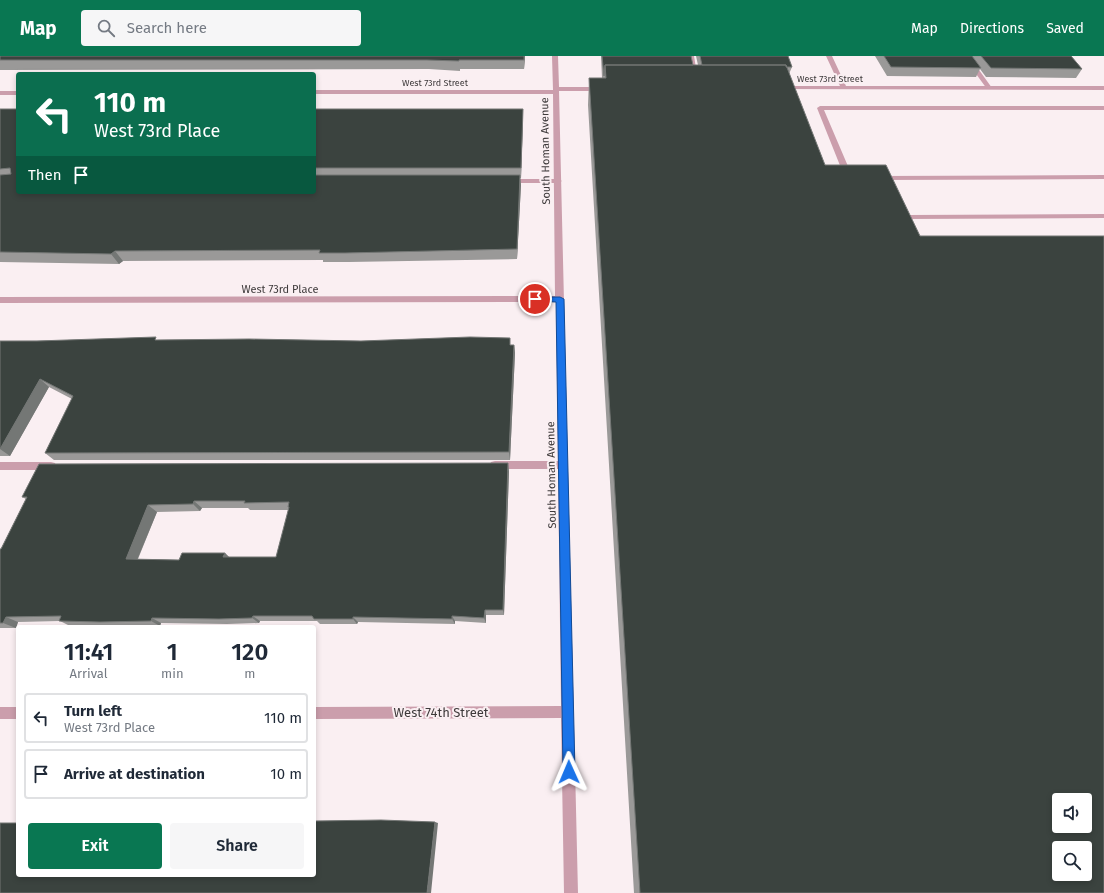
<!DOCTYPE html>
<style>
:root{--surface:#fff;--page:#f6f6f7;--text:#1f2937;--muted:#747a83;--line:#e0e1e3;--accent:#097752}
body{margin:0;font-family:"Fira Sans",sans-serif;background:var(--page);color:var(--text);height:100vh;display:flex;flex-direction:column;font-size:15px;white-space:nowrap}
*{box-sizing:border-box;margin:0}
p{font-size:13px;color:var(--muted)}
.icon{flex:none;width:22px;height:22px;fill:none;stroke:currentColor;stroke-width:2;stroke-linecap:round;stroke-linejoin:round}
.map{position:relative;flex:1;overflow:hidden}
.side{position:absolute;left:16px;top:569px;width:300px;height:252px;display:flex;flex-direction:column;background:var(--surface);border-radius:4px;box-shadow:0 2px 6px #0003}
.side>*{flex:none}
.hud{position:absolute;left:16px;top:16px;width:300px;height:122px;border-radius:4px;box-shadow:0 2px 6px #0003;background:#0b6e4f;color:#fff;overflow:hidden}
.tools{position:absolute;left:1052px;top:737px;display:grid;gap:8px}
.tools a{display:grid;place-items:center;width:40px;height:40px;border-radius:4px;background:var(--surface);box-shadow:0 2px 6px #0003;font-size:20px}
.pin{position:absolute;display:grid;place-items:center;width:34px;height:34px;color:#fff;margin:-17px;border:2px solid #fff;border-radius:50%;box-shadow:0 1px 4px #0007}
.me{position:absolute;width:44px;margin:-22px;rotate:359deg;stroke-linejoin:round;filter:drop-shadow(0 0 3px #0008)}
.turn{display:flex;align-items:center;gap:14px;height:84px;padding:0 12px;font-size:18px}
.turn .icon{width:52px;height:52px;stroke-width:2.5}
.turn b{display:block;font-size:28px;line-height:34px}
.then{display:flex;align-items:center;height:38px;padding:0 12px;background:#0003;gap:8px;font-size:15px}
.eta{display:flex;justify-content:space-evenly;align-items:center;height:68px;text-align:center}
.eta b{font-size:24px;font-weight:600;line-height:28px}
.primary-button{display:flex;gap:8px;margin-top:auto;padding:8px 12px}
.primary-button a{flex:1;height:46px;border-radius:4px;background:var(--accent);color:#fff;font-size:16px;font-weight:600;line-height:46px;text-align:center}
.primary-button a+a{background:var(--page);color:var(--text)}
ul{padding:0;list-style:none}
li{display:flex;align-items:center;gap:12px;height:50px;margin:0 8px 6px;padding:0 4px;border:2px solid var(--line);border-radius:4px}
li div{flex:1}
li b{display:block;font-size:15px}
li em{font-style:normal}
header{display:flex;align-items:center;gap:24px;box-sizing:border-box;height:56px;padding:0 20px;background:var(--accent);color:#fff}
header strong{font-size:19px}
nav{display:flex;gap:22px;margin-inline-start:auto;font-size:14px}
.search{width:280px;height:36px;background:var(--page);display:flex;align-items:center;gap:10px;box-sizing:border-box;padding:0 14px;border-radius:4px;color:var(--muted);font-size:15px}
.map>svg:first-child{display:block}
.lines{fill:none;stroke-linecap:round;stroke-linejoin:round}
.service{fill:#cb9eac;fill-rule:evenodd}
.minor{fill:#cb9eac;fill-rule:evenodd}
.wall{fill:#9a9998;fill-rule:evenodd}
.shaded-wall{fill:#747775}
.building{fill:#3b433f;stroke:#747775;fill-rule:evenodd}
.route{fill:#1a73e8;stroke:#114b97}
.labels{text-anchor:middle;stroke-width:4;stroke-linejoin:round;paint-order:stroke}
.far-street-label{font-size:9px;fill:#3e3a3b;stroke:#faeff2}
.street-label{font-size:11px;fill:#3e3a3b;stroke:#faeff2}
.near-street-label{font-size:13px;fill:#3e3a3b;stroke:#faeff2}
</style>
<header>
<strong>Map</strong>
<div class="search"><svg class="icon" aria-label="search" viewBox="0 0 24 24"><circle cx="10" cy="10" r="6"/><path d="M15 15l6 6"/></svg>Search here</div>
<nav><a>Map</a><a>Directions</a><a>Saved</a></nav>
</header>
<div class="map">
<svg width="1104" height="837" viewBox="0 0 1104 837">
<rect width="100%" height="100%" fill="#faeff2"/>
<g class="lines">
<path class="service" d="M 688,0 L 694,0 L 698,24 L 693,23 Z
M 963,0 L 969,0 L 992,32 L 991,33 L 987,33 Z
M 1104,50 L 1104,54 L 824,54 L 853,122 L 849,124 L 845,122 L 817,52 L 820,50 Z
M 1104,119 L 1104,123 L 879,124 L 875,122 L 879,120 Z
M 505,123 L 558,123 L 562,125 L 558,127 L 508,127 L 504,125 Z
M 899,154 L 905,154 L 907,159 L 1104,158 L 1104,162 L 904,163 L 901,163 L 898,156 Z
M 495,405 L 563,405 L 567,406 L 568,409 L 567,412 L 563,413 L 495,413 L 491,412 L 490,409 L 491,406 Z
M 0,406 L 51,406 L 55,407 L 56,410 L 55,413 L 51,414 L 0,414 Z"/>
<path class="minor" d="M 552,0 L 558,0 L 559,31 L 602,31 L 605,33 L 602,35 L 559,35 L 578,837 L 564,837 L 561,662 L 314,663 L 314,651 L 561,650 L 556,246 L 0,247 L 0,241 L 555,240 L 553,38 L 314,38 L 314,34 L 553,34 Z
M 826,0 L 832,0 L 846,30 L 1104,30 L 1104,34 L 780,33 L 780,31 L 782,30 L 840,30 Z
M 0,35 L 18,35 L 18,39 L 0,39 Z
M 0,651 L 18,651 L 18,663 L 0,663 Z"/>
</g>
<path class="wall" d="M 0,0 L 525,0 L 524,13 L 460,13 L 460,15 L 429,13 L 0,14 Z
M 601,0 L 691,0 L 693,9 L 698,9 L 696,0 L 788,0 L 792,11 L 789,18 L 1104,837 L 634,837 L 588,49 L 589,22 L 602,22 Z
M 875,0 L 1071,0 L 1082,13 L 1076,22 L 986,21 L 980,13 L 976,21 L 887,20 Z
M 0,53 L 314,136 L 314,53 L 523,53 L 523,63 L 521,122 L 520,122 L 521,129 L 517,203 L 349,206 L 323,206 L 323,204 L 123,205 L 119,208 L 0,206 Z
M 158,284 L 514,289 L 515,297 L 510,404 L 54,404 L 45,397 L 72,343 L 49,331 L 10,400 L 0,400 L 0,285 Z
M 509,415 L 504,559 L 486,559 L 486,567 L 455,565 L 455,568 L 358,566 L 357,568 L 320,568 L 317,565 L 260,565 L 259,567 L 227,568 L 161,567 L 160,570 L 100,571 L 70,570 L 60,565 L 18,566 L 16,572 L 0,572 L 0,493 L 1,493 L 26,443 L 22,441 ZM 202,452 L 248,452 L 250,454 L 289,454 L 276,501 L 229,501 L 225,497 L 179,504 L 138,503 L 157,456 L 200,455 Z"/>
<path class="shaded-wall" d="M 524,0 L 525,0 L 524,13 Z
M 523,53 L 523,63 L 521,122 L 521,112 Z
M 520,119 L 521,129 L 517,203 L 517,193 Z
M 115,195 L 123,205 L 119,208 L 111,198 Z
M 514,289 L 515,297 L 510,404 L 509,396 Z
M 40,323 L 49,331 L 10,400 L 0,393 Z
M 508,407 L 509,415 L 504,559 L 503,554 Z
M 194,445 L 202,452 L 200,455 L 193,448 Z
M 148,449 L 157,456 L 135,509 L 126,503 Z
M 225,497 L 232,504 L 223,501 Z
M 485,554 L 486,559 L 486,567 L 484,562 Z
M 253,560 L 260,565 L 259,567 L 252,562 Z
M 452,560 L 455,565 L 455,568 L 452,563 Z
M 6,561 L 18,566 L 16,572 L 3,567 Z
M 353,561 L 358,566 L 357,568 L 353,563 Z
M 152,562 L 161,567 L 160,570 L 151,565 Z
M 435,766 L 438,767 L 431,837 L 427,837 Z"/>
<path class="building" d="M 0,0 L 524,0 L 524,4 L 459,4 L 459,5 L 427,4 L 0,4 Z
M 602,0 L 691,0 L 693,9 L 605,9 L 604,20 Z
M 700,0 L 788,0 L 792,11 L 786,11 L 786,9 L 702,9 Z
M 884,0 L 972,0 L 981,12 L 891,11 Z
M 981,0 L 1071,0 L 1082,13 L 991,12 Z
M 605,9 L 786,9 L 825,109 L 886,109 L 920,180 L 1104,180 L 1104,837 L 640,837 L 589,22 L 606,22 ZM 1059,744 L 1085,744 L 1085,770 L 1059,770 ZM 1059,792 L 1085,792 L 1085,818 L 1059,818 Z
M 0,53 L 18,53 L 18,136 L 314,136 L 314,119 L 520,119 L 517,193 L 345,197 L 319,197 L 320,194 L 115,195 L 111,198 L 0,196 L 0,119 L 11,118 L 10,112 L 0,113 Z
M 314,53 L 523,53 L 521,112 L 314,112 Z
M 156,281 L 155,284 L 249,283 L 361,285 L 470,281 L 510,282 L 510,289 L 514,289 L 509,396 L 45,397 L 73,340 L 40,323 L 0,393 L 0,285 L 37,285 Z
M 508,407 L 503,554 L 485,554 L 484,562 L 452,560 L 452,563 L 353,561 L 353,563 L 314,563 L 312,560 L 253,560 L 252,562 L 219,563 L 152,562 L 151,565 L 100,566 L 59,565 L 61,560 L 6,561 L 3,567 L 0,567 L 0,493 L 1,493 L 27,441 L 22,441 L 39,408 ZM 194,445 L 245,445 L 244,447 L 289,446 L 288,451 L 289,451 L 276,501 L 223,501 L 225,497 L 182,497 L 179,504 L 126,503 L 148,449 L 193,448 Z
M 381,764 L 435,766 L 427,837 L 0,837 L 0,767 L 18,767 L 18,819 L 314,819 L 314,765 Z"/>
<path class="route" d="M 535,241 L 560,241 L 564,243 L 575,716 L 573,720 L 569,722 L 565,720 L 563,716 L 556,246 L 532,245 L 532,242 Z"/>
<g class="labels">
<g class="far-street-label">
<text x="830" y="26">West 73rd Street</text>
<text x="435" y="30">West 73rd Street</text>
</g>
<g class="street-label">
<text transform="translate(545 95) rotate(-91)" y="4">South Homan Avenue</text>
<text x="280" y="237">West 73rd Place</text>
<text transform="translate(551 419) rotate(-91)" y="4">South Homan Avenue</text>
</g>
<g class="near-street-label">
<text x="441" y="661">West 74th Street</text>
</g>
</g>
</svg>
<div class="tools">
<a><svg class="icon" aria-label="sound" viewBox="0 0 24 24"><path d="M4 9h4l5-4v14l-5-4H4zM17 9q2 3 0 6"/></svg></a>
<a><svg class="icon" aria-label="search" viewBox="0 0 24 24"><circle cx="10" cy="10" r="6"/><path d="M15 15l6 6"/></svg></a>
</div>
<div class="pin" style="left:535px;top:243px;background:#d93025"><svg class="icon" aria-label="arrive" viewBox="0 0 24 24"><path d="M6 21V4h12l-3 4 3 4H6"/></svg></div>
<svg class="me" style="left:569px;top:716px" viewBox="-20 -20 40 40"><path d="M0-17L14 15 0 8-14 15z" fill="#1a73e8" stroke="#fff" stroke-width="4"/></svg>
<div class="hud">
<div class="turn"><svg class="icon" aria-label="left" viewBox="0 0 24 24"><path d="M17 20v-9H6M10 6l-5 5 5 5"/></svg><div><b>110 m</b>West 73rd Place</div></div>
<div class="then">Then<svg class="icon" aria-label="arrive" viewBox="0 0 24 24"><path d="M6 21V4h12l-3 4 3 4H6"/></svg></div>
</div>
<section class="side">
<div class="eta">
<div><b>11:41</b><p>Arrival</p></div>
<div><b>1</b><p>min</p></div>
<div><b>120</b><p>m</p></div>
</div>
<ul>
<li><svg class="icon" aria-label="left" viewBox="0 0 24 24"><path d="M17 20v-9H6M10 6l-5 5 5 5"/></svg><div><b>Turn left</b><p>West 73rd Place</p></div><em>110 m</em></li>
<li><svg class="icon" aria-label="arrive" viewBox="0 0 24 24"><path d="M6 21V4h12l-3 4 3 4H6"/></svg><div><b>Arrive at destination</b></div><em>10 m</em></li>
</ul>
<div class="primary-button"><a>Exit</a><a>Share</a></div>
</section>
</div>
